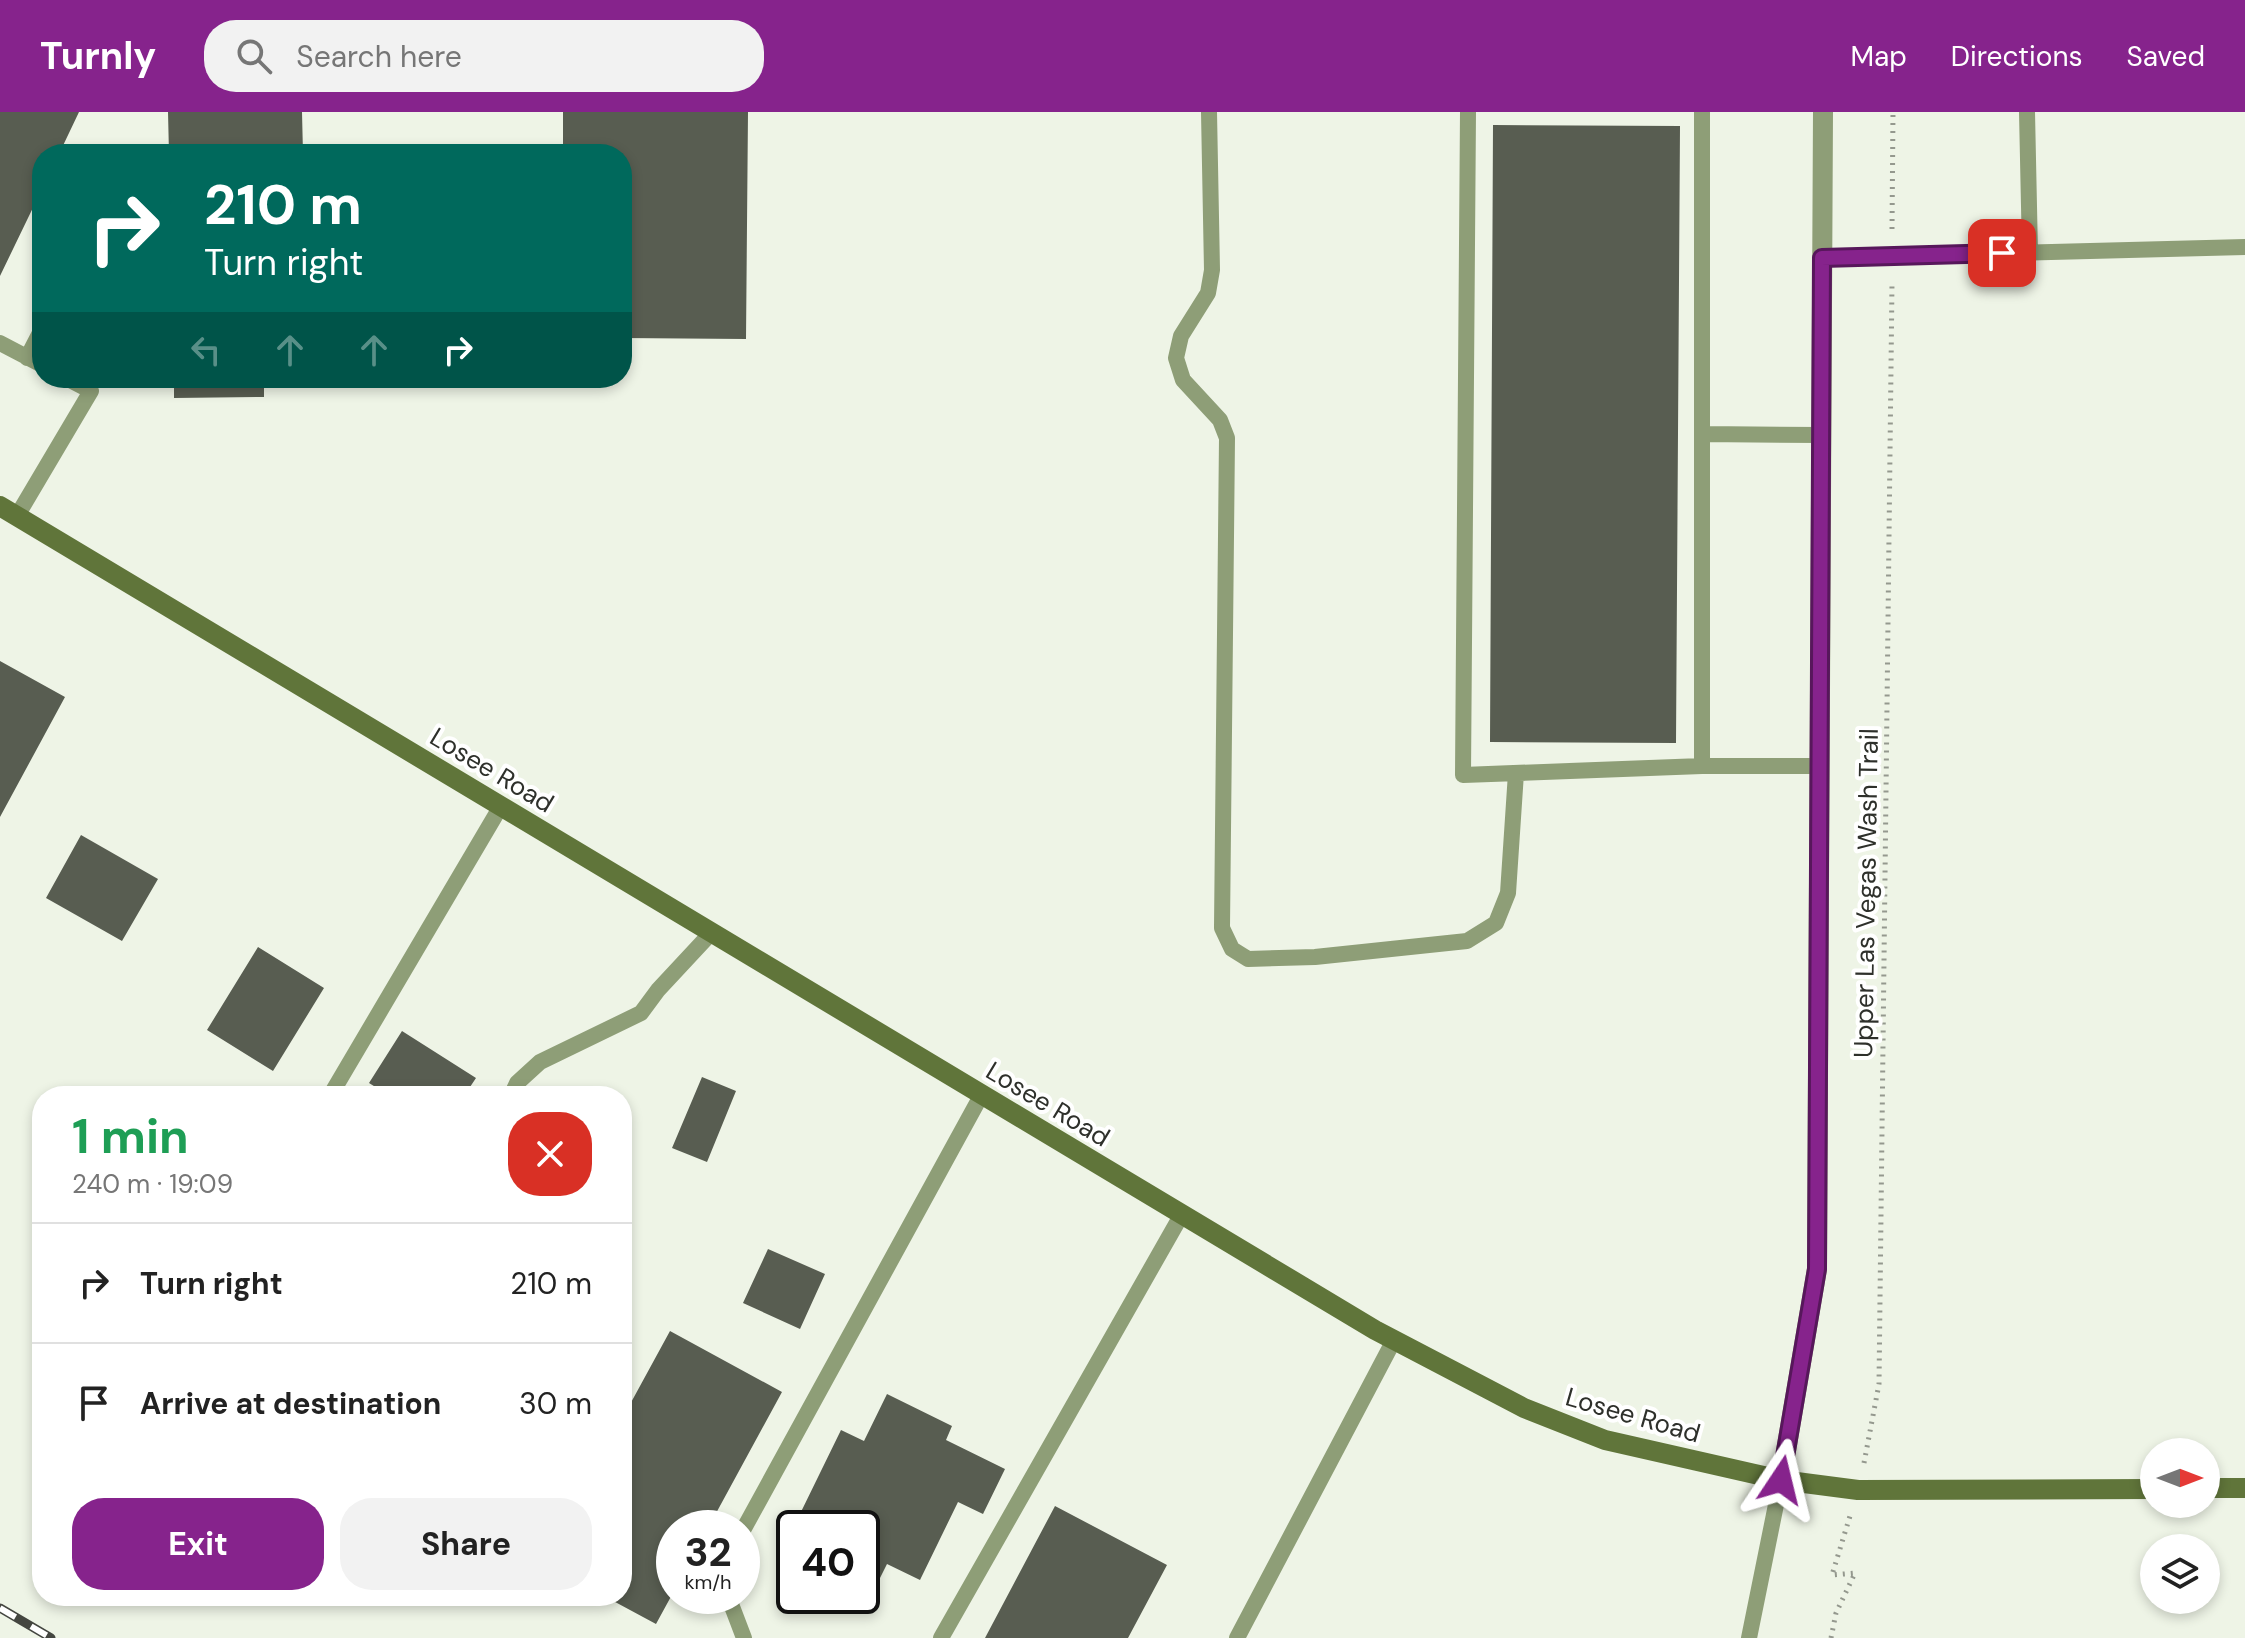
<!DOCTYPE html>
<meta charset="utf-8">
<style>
:root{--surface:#fff;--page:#f2f2f2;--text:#222;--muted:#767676;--line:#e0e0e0;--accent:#86238c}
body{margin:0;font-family:"DM Sans",sans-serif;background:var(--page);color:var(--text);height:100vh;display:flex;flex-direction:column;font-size:30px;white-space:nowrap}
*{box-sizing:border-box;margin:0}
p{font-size:26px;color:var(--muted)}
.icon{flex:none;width:44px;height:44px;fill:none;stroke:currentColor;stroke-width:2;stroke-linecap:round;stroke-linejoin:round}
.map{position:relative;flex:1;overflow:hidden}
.details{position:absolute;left:32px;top:974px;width:600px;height:520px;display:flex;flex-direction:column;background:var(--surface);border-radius:32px;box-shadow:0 4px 12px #0003}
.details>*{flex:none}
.guide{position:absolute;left:32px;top:32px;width:600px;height:244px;border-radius:32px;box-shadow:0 4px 12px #0003;background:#00695c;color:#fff;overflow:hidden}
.needle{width:52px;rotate:90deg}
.tools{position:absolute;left:2140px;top:1326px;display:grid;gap:16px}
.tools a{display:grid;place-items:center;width:80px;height:80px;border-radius:50%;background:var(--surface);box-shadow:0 4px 12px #0003;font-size:40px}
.speed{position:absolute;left:656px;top:1398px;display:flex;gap:16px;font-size:40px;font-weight:700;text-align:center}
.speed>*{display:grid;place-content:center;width:104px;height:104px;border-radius:50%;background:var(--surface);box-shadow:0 4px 12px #0003;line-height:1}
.speed small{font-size:20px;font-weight:400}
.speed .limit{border:4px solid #111;border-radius:12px;background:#fff;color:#111}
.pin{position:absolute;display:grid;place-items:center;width:68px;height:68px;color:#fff;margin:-34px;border-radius:16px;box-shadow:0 4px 12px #0006}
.me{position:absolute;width:88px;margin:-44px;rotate:10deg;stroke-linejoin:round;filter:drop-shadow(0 0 6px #0008)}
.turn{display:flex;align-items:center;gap:28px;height:168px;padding:0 40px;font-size:36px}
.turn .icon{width:104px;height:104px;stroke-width:2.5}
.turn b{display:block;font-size:56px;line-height:68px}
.lanes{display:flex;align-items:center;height:76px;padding:0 40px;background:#0003;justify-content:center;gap:40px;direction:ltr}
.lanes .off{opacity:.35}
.round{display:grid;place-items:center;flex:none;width:84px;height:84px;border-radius:32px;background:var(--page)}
.head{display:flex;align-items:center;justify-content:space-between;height:136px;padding:0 40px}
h1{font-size:48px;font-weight:700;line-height:60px;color:#1e9e55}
.primary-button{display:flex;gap:16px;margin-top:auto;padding:16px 40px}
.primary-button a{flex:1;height:92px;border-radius:32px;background:var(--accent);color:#fff;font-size:32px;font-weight:700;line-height:92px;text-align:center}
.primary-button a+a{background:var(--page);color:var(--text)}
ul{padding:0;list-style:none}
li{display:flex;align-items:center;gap:24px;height:120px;padding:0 40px;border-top:2px solid var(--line)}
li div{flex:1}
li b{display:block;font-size:30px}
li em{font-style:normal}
header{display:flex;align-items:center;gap:48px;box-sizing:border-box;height:112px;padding:0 40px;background:var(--accent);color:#fff}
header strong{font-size:38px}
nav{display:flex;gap:44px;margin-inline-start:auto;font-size:28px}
.search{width:560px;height:72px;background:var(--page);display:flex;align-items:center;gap:20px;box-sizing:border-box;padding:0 28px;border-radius:32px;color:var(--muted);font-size:30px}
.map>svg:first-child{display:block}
.building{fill:#585d51}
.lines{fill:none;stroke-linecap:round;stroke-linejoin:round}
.path{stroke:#94988e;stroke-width:5;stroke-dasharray:2 6;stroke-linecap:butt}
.service{stroke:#8e9e77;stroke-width:16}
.tertiary{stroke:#8e9e77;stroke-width:20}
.secondary{stroke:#60753a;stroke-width:20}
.rail-casing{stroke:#444640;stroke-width:9}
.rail{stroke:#fff;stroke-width:6;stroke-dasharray:18;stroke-linecap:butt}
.route-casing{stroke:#57175b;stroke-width:20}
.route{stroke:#86238c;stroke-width:14}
.labels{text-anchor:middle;stroke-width:8;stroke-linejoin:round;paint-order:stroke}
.street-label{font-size:26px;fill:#2e302b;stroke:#fff}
</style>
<header>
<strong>Turnly</strong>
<div class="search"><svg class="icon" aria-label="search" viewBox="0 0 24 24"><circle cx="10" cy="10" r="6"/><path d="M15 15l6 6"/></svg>Search here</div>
<nav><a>Map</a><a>Directions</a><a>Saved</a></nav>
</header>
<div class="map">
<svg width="2245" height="1526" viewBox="0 0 2245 1526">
<rect width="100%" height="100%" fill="#eef4e6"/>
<path class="building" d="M 0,0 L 79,0 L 59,42 L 42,42 L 42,77 L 0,164 Z
M 168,0 L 302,0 L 303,42 L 169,42 Z
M 563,0 L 748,0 L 746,227 L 622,226 L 622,42 L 563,42 Z
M 1493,13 L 1680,14 L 1676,631 L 1490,630 Z
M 174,266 L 264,266 L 264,285 L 174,286 Z
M 0,549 L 65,585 L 0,705 Z
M 81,723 L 158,767 L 122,829 L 46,786 Z
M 258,835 L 324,876 L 273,959 L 207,918 Z
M 402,919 L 476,966 L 464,984 L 390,984 L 369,971 Z
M 702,965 L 736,979 L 707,1050 L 672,1036 Z
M 768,1137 L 825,1162 L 800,1217 L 743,1191 Z
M 670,1219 L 782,1280 L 708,1416 L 674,1416 L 674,1479 L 656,1512 L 604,1484 L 622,1484 L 622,1307 Z
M 887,1282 L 952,1314 L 946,1328 L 1005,1357 L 983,1402 L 958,1390 L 920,1468 L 887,1452 L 867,1492 L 851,1484 L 862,1484 L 862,1416 L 794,1416 L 794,1457 L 777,1449 L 841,1318 L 864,1329 Z
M 1055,1394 L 1167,1453 L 1128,1526 L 985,1526 Z"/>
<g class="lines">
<path class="path" d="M 1892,117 L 1893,0
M 1864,1351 L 1879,1272 L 1892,171
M 1831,1526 L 1836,1501 L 1855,1461 L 1832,1463 L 1850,1404"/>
<path class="service" d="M 1209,0 L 1212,158 L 1208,181 L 1181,224 L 1176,246 L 1183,268 L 1220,308 L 1227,326 L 1222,816 L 1232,837 L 1248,847 L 1315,845 L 1467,829 L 1496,811 L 1508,781 L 1516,661
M 1468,0 L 1463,663 L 1702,654 L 1819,654
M 1702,0 L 1702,654
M 2027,0 L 2030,141
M 1822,146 L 2245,135
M 0,231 L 42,253
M 27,246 L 42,217
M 1702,322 L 1821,323
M 17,404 L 91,279 L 66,266
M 330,984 L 501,694
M 511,984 L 517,971 L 540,950 L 641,901 L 658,878 L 712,820
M 742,1420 L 982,982
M 728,1484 L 744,1526
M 941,1526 L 1182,1102
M 1237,1526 L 1394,1228
M 1749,1526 L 1781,1368"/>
<path class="tertiary" d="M 1781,1368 L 1817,1157 L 1823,0"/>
<path class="secondary" d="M 0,394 L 1375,1218 L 1524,1296 L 1605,1328 L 1781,1368 L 1858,1378 L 2154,1377
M 2206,1376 L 2245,1376"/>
<defs>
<path id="rail" d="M 0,1496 L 51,1526"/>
</defs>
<use href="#rail" class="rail-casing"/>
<use href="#rail" class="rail"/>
</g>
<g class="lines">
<defs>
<path id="route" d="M 1781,1368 L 1817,1157 L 1822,146 L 2002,141"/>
</defs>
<use href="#route" class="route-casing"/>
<use href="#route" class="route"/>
</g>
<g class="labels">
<g class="street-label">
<text transform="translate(492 658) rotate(31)" y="9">Losee Road</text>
<text transform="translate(1866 781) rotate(-89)" y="9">Upper Las Vegas Wash Trail</text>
<text transform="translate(1048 992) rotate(31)" y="9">Losee Road</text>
<text transform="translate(1633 1303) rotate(16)" y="9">Losee Road</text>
</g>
</g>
</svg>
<div class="tools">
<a><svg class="needle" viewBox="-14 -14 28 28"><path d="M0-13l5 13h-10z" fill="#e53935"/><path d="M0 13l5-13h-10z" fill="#767676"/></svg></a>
<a><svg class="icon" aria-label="layers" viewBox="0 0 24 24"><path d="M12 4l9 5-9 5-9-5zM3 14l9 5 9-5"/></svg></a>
</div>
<div class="speed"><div>32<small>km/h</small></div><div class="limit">40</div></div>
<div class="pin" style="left:2002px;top:141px;background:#d93025"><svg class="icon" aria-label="arrive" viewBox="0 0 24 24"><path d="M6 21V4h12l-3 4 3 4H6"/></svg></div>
<svg class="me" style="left:1781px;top:1368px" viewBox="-20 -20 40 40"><path d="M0-17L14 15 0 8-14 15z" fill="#86238c" stroke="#fff" stroke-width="4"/></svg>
<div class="guide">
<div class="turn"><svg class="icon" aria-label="right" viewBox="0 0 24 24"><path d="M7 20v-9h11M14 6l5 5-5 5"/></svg><div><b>210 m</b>Turn right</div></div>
<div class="lanes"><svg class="icon off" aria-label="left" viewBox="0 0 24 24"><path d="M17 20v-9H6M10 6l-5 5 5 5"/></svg><svg class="icon off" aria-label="ahead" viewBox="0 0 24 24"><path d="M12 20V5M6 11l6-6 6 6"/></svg><svg class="icon off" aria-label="ahead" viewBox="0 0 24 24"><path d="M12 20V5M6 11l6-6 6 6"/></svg><svg class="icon" aria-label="right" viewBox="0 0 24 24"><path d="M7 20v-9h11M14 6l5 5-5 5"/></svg></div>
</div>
<section class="details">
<div class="head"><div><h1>1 min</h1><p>240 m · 19:09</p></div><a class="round" style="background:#d93025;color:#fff"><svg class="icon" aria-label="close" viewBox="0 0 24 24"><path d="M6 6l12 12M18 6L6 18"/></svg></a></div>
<ul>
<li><svg class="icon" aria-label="right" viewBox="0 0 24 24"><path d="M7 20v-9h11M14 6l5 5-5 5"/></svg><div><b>Turn right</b></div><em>210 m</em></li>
<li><svg class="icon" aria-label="arrive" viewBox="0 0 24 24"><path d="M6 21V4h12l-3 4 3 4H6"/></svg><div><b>Arrive at destination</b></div><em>30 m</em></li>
</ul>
<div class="primary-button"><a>Exit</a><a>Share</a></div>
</section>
</div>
